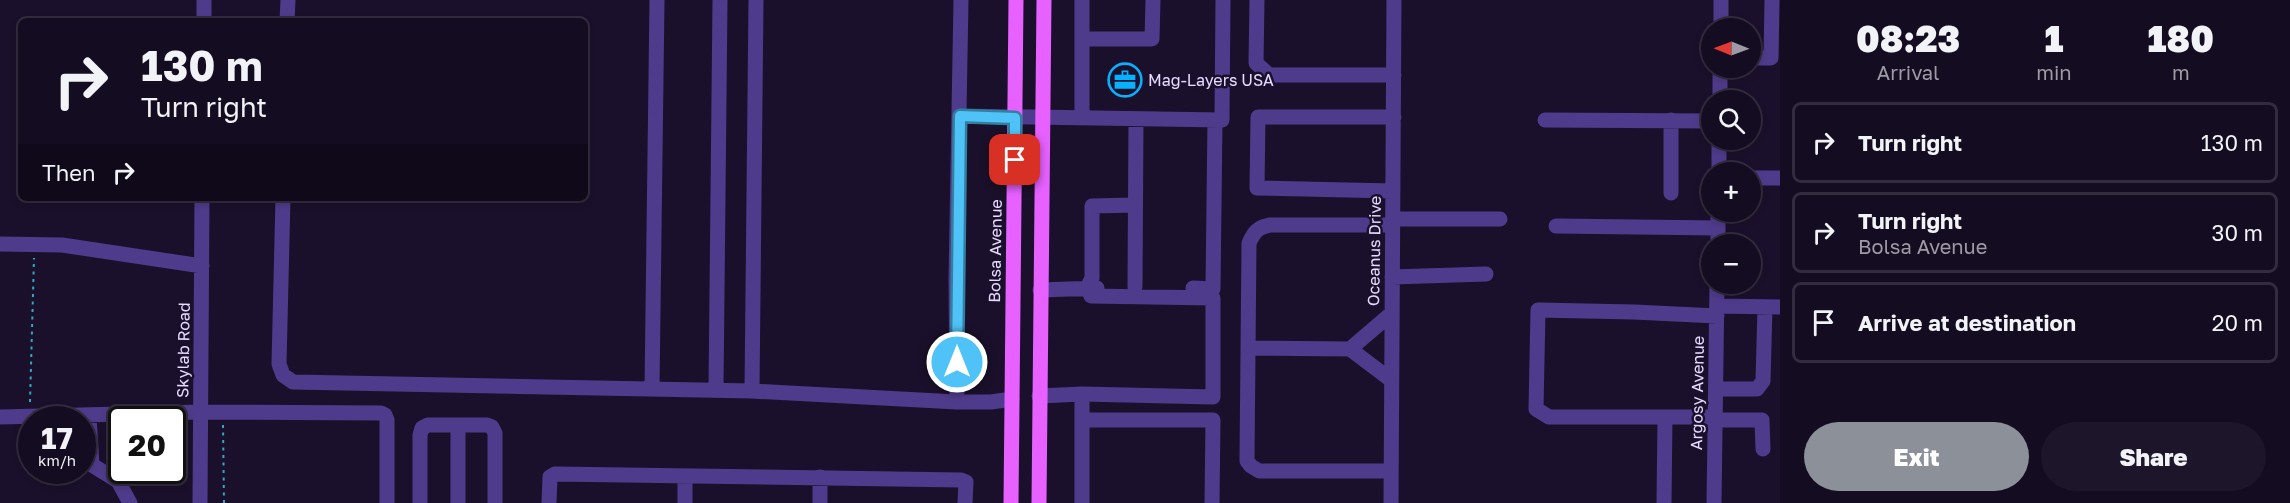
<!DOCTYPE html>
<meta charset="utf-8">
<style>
:root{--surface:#140c20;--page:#1d1529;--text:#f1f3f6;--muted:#9d9ba5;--line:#332c3e;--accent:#8c9099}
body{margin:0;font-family:"Golos Text",sans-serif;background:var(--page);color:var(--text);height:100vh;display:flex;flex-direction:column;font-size:22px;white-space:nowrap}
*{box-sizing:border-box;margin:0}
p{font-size:20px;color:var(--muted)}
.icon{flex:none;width:33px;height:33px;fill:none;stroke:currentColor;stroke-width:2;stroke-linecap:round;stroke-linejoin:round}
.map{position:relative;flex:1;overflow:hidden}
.panel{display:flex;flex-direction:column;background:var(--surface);width:510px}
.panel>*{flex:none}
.banner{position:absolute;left:18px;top:18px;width:570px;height:183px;border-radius:9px;box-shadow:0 3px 9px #0003,0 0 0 2px var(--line);background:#140c20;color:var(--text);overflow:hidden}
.needle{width:39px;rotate:271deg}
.buttons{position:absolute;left:1701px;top:18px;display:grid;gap:12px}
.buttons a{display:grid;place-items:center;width:60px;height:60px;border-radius:50%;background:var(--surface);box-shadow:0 3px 9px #0003,0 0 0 2px var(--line);font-size:30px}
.speed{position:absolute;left:18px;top:406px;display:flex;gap:12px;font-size:30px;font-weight:700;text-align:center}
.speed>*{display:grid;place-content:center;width:78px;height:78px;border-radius:50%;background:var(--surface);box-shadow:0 3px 9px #0003,0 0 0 2px var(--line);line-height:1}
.speed small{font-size:15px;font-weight:400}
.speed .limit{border:3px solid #111;border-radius:9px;background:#fff;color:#111}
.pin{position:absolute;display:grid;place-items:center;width:51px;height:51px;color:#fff;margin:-26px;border-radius:12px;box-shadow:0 3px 9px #0006}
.me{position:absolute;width:66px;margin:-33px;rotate:0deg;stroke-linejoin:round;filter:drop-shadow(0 0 4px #0008)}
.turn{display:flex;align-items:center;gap:21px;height:126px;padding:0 24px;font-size:27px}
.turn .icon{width:78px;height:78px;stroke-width:2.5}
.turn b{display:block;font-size:42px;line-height:51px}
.then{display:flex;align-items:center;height:57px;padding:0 24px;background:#0003;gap:12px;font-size:22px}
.eta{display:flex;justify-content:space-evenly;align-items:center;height:102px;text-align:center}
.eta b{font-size:36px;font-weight:800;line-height:42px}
.cta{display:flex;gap:12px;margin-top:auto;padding:12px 24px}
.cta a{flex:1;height:69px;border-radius:36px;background:var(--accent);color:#fff;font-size:24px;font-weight:800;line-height:69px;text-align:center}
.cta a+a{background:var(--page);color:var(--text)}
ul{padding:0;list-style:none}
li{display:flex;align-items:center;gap:18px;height:81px;margin:0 12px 9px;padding:0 12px;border:3px solid var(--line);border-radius:9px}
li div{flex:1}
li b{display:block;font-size:22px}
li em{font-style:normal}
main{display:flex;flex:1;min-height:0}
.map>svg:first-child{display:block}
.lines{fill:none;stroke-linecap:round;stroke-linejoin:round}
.path{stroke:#2ea9c0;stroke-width:2;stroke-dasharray:3 4.5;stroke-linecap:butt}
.minor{stroke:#4f3b8b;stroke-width:15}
.major{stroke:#e661ff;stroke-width:15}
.route-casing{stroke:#337fa1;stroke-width:15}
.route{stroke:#4fc3f7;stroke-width:10}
.labels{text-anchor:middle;stroke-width:5;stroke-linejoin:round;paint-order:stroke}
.poi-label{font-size:16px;fill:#e6daff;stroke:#1b102b;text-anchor:start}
.street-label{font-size:16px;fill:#e6daff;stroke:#1b102b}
</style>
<main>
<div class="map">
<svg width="1780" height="503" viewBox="0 0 1780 503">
<rect width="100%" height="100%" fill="#1b102b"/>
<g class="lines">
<path class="path" d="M 30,402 L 34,258
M 223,425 L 224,503"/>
<path class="minor" d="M 1257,0 L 1256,63 L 1269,75 L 1394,75
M 204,21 L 204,0
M 287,21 L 288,0
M 1721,28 L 1721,0
M 1082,39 L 1152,39 L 1153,0
M 1750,58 L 1771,58 L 1772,0
M 1720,100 L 1720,68
M 960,116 L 1222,120 L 1223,0
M 1082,118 L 1082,0
M 1545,120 L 1712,121
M 1671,120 L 1671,193
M 1719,172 L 1719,140
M 1750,178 L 1780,178
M 1393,191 L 1257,188 L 1258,117 L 1394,117
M 283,198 L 279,364 L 283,375 L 293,382 L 752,391 L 957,402 L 991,402 L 1012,399
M 1393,219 L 1500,219
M 1556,226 L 1718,228
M 0,244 L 62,245 L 202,266
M 1718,244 L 1718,212
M 1392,277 L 1486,274
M 1135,287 L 1136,119
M 1193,288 L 1213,289 L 1215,120
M 1040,290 L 1097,288
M 1717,306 L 1780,307
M 1248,348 L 1350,349 L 1391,380
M 1350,349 L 1392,313
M 652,389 L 657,0
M 1716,389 L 1757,389 L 1763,381 L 1765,307
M 716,390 L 720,0
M 752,391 L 756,0
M 1039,396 L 1082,394 L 1213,397 L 1213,298 L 1091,296 L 1087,288 L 1092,278 L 1092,206 L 1135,205
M 957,402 L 956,280 L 961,0
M 0,417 L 201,412 L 381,413 L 385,415 L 387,420 L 387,503
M 89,417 L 92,465 L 118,481 L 130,503
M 1715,417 L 1549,417 L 1536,409 L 1538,310 L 1634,312 L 1717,316
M 1082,420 L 1213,420 L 1212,503
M 1715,420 L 1762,420 L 1763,449
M 1391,471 L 1259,471 L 1251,466 L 1247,461 L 1249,243 C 1254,232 1258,227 1270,225 L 1393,225
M 685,476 L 685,503
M 200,503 L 202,198
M 420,503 L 420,435 L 422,428 L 428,425 L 487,425 L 492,427 L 495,433 L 495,503
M 458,503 L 458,426
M 549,503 L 550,477 L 555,474 L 961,480 L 966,482 L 965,503
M 820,503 L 820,477
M 1082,503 L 1082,394
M 1391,503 L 1394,0
M 1664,503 L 1665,417
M 1714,503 L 1717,284"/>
<path class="major" d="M 1011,503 L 1016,0
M 1039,503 L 1044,0"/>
</g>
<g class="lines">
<defs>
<path id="route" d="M 957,362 L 960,116 L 1015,118 L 1015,160"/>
</defs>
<use href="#route" class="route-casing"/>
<use href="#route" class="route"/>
</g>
<defs>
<symbol id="office-ring" viewBox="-11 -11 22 22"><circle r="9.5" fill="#1b102b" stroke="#06b1ff" stroke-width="1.5"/><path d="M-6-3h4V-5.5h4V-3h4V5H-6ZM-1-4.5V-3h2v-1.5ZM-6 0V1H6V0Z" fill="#06b1ff"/></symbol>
</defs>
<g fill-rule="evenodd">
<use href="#office-ring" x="1106" y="61" width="38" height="38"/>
</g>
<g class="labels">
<g class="poi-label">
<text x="1148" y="86">Mag-Layers USA</text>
</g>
<g class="street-label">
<text transform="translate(995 251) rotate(-89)" y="6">Bolsa Avenue</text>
<text transform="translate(1374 251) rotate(-89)" y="6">Oceanus Drive</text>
<text transform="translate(183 350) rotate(-89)" y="6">Skylab Road</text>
<text transform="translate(1697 393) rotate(-89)" y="6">Argosy Avenue</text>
</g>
</g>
</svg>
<div class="buttons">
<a><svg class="needle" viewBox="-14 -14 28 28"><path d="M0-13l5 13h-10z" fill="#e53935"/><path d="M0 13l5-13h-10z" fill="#9d9ba5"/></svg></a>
<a><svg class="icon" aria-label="search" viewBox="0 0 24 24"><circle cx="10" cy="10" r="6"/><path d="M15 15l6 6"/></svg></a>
<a>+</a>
<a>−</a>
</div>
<div class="speed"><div>17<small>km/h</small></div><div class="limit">20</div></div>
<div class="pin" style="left:1015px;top:160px;background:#d93025"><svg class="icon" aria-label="arrive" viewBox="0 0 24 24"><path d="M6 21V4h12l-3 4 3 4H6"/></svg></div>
<svg class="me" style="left:957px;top:362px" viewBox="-20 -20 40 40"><circle r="17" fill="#4fc3f7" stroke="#fff" stroke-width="3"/><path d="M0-11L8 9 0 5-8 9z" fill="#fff"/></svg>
<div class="banner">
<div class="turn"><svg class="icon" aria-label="right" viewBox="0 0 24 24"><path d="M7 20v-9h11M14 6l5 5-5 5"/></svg><div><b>130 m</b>Turn right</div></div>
<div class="then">Then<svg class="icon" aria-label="right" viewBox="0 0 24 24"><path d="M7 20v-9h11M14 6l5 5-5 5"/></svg></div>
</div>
</div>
<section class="panel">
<div class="eta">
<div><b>08:23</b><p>Arrival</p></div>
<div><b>1</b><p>min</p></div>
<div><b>180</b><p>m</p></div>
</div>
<ul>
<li><svg class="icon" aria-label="right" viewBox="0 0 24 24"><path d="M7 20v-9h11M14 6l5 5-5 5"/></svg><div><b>Turn right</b></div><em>130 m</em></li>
<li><svg class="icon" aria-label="right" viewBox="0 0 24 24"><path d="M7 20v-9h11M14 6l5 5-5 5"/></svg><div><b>Turn right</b><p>Bolsa Avenue</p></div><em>30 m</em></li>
<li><svg class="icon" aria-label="arrive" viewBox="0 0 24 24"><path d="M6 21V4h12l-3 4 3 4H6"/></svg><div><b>Arrive at destination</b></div><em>20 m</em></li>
</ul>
<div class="cta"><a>Exit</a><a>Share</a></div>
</section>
</main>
